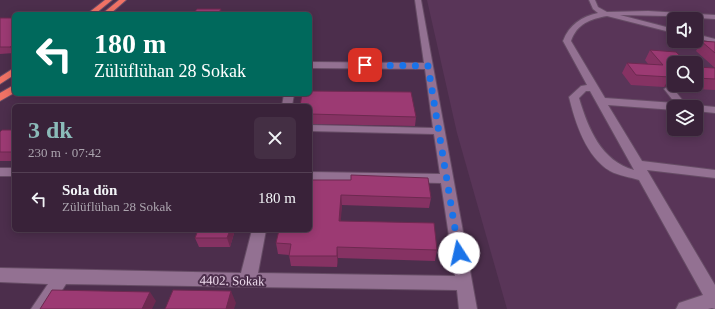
<!DOCTYPE html>
<html lang="tr">
<meta charset="utf-8">
<style>
:root{--surface:#392239;--page:#442f44;--text:#f1f3f6;--muted:#aba4ae;--line:#533f53;--accent:#8bbbb9}
body{margin:0;font-family:"Times New Roman",serif;background:var(--page);color:var(--text);height:100vh;display:flex;flex-direction:column;font-size:15px;white-space:nowrap}
*{box-sizing:border-box;margin:0}
p{font-size:13px;color:var(--muted)}
.icon{flex:none;width:22px;height:22px;fill:none;stroke:currentColor;stroke-width:2;stroke-linecap:round;stroke-linejoin:round}
.map{position:relative;flex:1;overflow:hidden}
.details{position:absolute;left:12px;top:104px;width:300px;height:128px;display:flex;flex-direction:column;background:var(--surface);border-radius:6px;box-shadow:0 2px 10px #0003,0 0 0 1px var(--line)}
.details>*{flex:none}
.guide{position:absolute;left:12px;top:12px;width:300px;height:84px;border-radius:6px;box-shadow:0 2px 10px #0003,0 0 0 1px var(--line);background:#00695c;color:#fff;overflow:hidden}
.tools{position:absolute;left:667px;top:12px;display:grid;gap:8px}
.tools a{display:grid;place-items:center;width:36px;height:36px;border-radius:6px;background:var(--surface);box-shadow:0 2px 10px #0003,0 0 0 1px var(--line);font-size:20px}
.pin{position:absolute;display:grid;place-items:center;width:34px;height:34px;color:#fff;margin:-17px;border-radius:8px;box-shadow:0 2px 6px #0006}
.me{position:absolute;width:44px;margin:-22px;rotate:350deg;stroke-linejoin:round;filter:drop-shadow(0 0 3px #0008)}
.turn{display:flex;align-items:center;gap:14px;height:84px;padding:0 16px;font-size:18px}
.turn .icon{width:52px;height:52px;stroke-width:2.5}
.turn b{display:block;font-size:28px;line-height:34px}
.round{display:grid;place-items:center;flex:none;width:42px;height:42px;border-radius:6px;background:var(--page)}
.headline{display:flex;align-items:center;justify-content:space-between;height:68px;padding:0 16px}
h1{font-size:24px;font-weight:700;line-height:30px;color:var(--accent)}
ul{padding:0;list-style:none}
li{display:flex;align-items:center;gap:12px;height:52px;padding:0 16px;border-top:1px solid var(--line)}
li div{flex:1}
li b{display:block;font-size:15px}
li em{font-style:normal}
.map>svg:first-child{display:block}
.built{fill:#593558;fill-rule:evenodd}
.lines{fill:none;stroke-linecap:round;stroke-linejoin:round}
.minor-casing{stroke:#664c65;stroke-width:2}
.highway-casing{stroke:#664c65;stroke-width:2}
.minor{fill:#937192;fill-rule:evenodd}
.highway{fill:#f07265;fill-rule:evenodd}
.wall{fill:#863263}
.shaded-wall{fill:#6d2950}
.building{fill:#9c3a73;stroke:#6d2950}
.route{stroke:#1a73e8;stroke-width:7;stroke-dasharray:0 12.6}
.labels{text-anchor:middle;stroke-width:4;stroke-linejoin:round;paint-order:stroke}
.near-street-label{font-size:13px;fill:#eddaec;stroke:#4c2e4c}
</style>
<div class="map">
<svg width="715" height="309" viewBox="0 0 715 309">
<rect width="100%" height="100%" fill="#4c2e4c"/>
<path class="built" d="M 427,0 L 715,0 L 715,309 L 507,309 L 457,133 ZM 674,19 L 696,19 L 696,41 L 674,41 ZM 674,63 L 696,63 L 696,85 L 674,85 ZM 674,107 L 696,107 L 696,129 L 674,129 Z"/>
<g class="lines">
<defs>
<path id="minor" d="M 415,0 L 421,0 L 477,309 L 459,309 L 457,290 L 66,284 L 50,309 L 31,309 L 48,284 L 0,282 L 0,268 L 241,273 L 252,230 L 266,230 L 258,273 L 455,276 L 441,183 L 310,180 L 310,172 L 440,174 L 434,134 L 310,131 L 310,125 L 433,128 L 425,69 L 310,68 L 310,62 L 424,63 Z
M 589,0 L 595,0 L 598,7 L 607,12 L 648,11 L 715,15 L 715,19 L 667,16 L 620,15 L 674,29 L 674,33 L 607,16 C 590,19 577,24 571,41 L 605,98 L 675,103 L 664,89 L 669,86 L 672,87 L 688,107 L 674,107 L 674,110 L 608,105 L 642,161 L 715,170 L 715,178 L 647,170 L 715,285 L 715,309 L 712,308 L 708,309 L 676,309 L 679,303 L 703,295 L 639,180 C 630,177 619,176 610,171 C 586,157 575,122 569,97 L 581,86 L 587,85 L 563,41 C 569,25 582,16 598,13 L 593,9 ZM 586,91 L 590,91 L 634,170 C 601,161 588,128 579,98 Z
M 696,34 L 715,39 L 715,43 L 696,38 Z
M 284,94 L 294,94 L 292,106 L 282,106 Z
M 696,105 L 715,107 L 715,113 L 696,111 L 696,107 L 691,107 Z
M 0,168 L 14,168 L 14,176 L 0,176 Z"/>
<path id="highway" d="M 105,0 L 112,0 L 95,14 L 87,14 Z
M 119,0 L 126,0 L 110,14 L 102,14 Z
M 14,68 L 14,75 L 0,84 L 0,77 Z
M 14,85 L 14,93 L 0,101 L 0,93 Z"/>
</defs>
<use href="#minor" class="minor-casing"/>
<use href="#highway" class="highway-casing"/>
<use href="#minor" class="minor"/>
<use href="#highway" class="highway"/>
</g>
<path class="wall" d="M 0,18 L 14,53 L 0,54 Z
M 701,41 L 715,42 L 715,90 L 675,88 L 669,85 L 664,87 L 631,85 L 622,73 L 627,63 L 648,64 L 645,60 L 650,50 L 674,63 L 674,85 L 696,85 L 696,67 L 715,68 L 696,51 Z
M 310,106 L 416,117 L 415,126 L 310,124 Z
M 14,130 L 14,161 L 0,161 L 0,132 Z
M 310,180 L 431,198 L 429,208 L 342,205 L 340,221 L 437,250 L 435,261 L 338,258 L 337,267 L 291,266 L 289,255 L 278,254 L 276,243 L 310,230 Z
M 235,230 L 230,247 L 199,247 L 195,238 Z"/>
<path class="shaded-wall" d="M 221,9 L 222,14 L 218,14 Z
M 14,44 L 14,53 L 10,47 Z
M 674,75 L 674,76 L 669,85 L 664,87 L 670,77 Z
M 341,195 L 342,205 L 340,232 L 339,221 Z
M 230,230 L 235,230 L 230,247 L 227,238 Z
M 337,247 L 338,258 L 337,267 Z
M 231,291 L 236,303 L 234,309 L 226,309 Z
M 150,292 L 156,301 L 152,309 L 142,309 Z"/>
<path class="building" d="M 197,9 L 221,9 L 218,14 L 193,14 Z
M 0,18 L 14,18 L 14,44 L 10,47 L 0,47 Z
M 701,41 L 715,42 L 715,53 Z
M 650,50 L 676,52 L 688,63 L 674,63 L 674,75 L 670,77 L 636,75 L 627,63 L 663,65 Z
M 696,67 L 715,68 L 715,79 L 696,78 Z
M 310,91 L 411,92 L 416,117 L 310,114 L 310,106 L 300,106 L 302,94 L 310,94 Z
M 2,130 L 14,130 L 14,152 L 0,152 L 0,132 Z
M 351,175 L 428,178 L 431,198 L 341,195 L 339,221 L 434,223 L 437,250 L 337,247 L 337,256 L 289,256 L 291,244 L 276,243 L 279,230 L 310,230 L 310,180 L 351,180 Z
M 198,230 L 230,230 L 227,238 L 195,238 Z
M 52,290 L 150,292 L 142,309 L 40,309 Z
M 173,290 L 231,291 L 226,309 L 165,309 Z"/>
<g class="lines">
<path class="route" d="M 365,65 L 428,66 L 459,253"/>
</g>
<g class="labels">
<g class="near-street-label">
<text transform="translate(232 280) rotate(1)" y="5">4402. Sokak</text>
</g>
</g>
</svg>
<div class="tools">
<a><svg class="icon" aria-label="sound" viewBox="0 0 24 24"><path d="M4 9h4l5-4v14l-5-4H4zM17 9q2 3 0 6"/></svg></a>
<a><svg class="icon" aria-label="search" viewBox="0 0 24 24"><circle cx="10" cy="10" r="6"/><path d="M15 15l6 6"/></svg></a>
<a><svg class="icon" aria-label="layers" viewBox="0 0 24 24"><path d="M12 4l9 5-9 5-9-5zM3 14l9 5 9-5"/></svg></a>
</div>
<div class="pin" style="left:365px;top:65px;background:#d93025"><svg class="icon" aria-label="arrive" viewBox="0 0 24 24"><path d="M6 21V4h12l-3 4 3 4H6"/></svg></div>
<svg class="me" style="left:459px;top:253px" viewBox="-20 -20 40 40"><circle r="19" fill="#fff"/><path d="M0-13L10 11 0 6-10 11z" fill="#1a73e8"/></svg>
<div class="guide">
<div class="turn"><svg class="icon" aria-label="left" viewBox="0 0 24 24"><path d="M17 20v-9H6M10 6l-5 5 5 5"/></svg><div><b>180 m</b>Zülüflühan 28 Sokak</div></div>
</div>
<section class="details">
<div class="headline"><div><h1>3 dk</h1><p>230 m · 07:42</p></div><a class="round"><svg class="icon" aria-label="close" viewBox="0 0 24 24"><path d="M6 6l12 12M18 6L6 18"/></svg></a></div>
<ul>
<li><svg class="icon" aria-label="left" viewBox="0 0 24 24"><path d="M17 20v-9H6M10 6l-5 5 5 5"/></svg><div><b>Sola dön</b><p>Zülüflühan 28 Sokak</p></div><em>180 m</em></li>
</ul>
</section>
</div>
